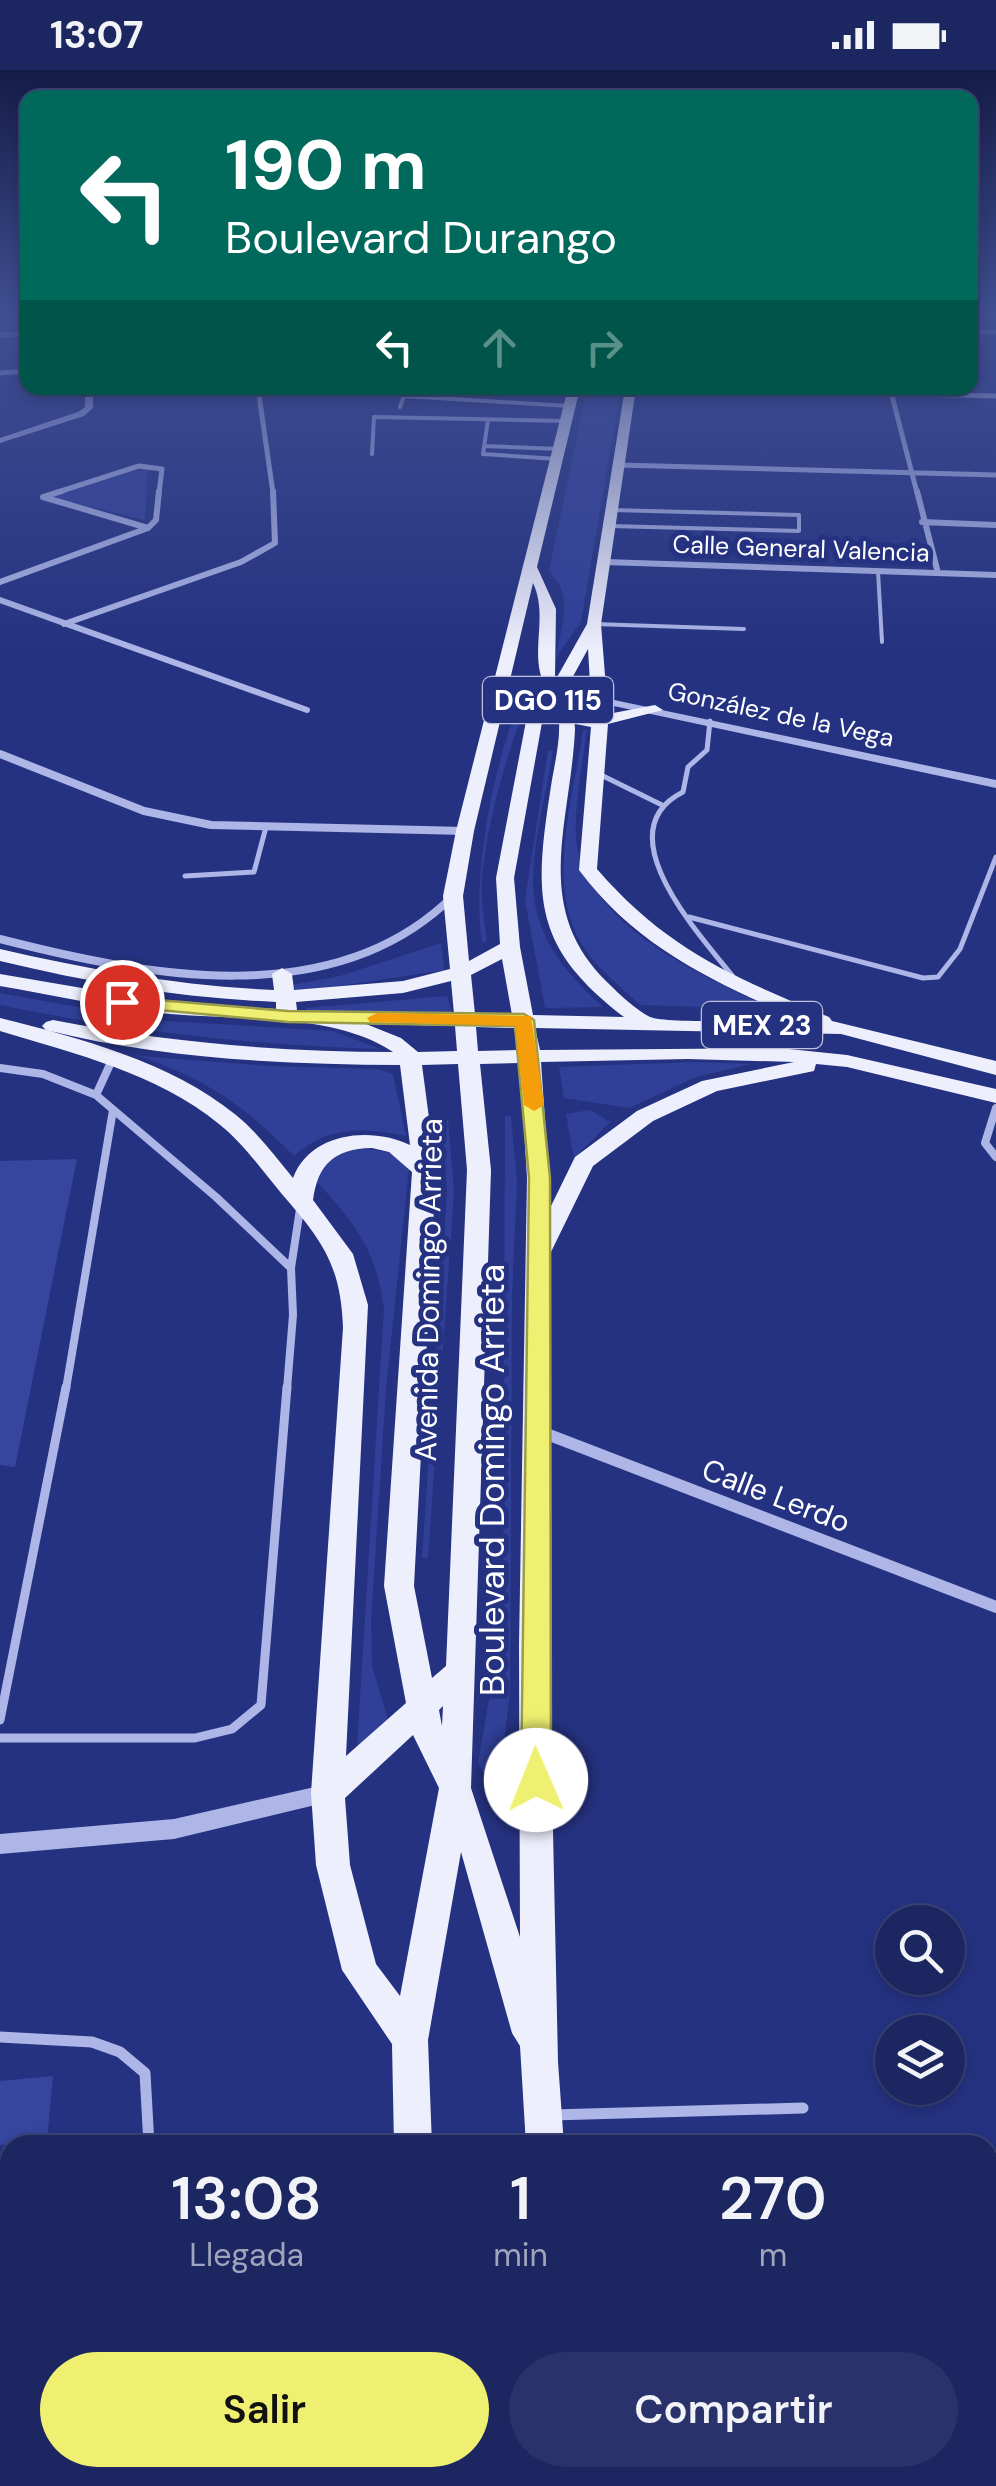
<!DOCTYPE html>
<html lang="es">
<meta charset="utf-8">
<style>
:root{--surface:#1c2661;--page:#29326a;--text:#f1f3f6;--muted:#a0a5bd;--line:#3a4376;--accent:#eff071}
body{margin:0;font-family:"DM Sans",sans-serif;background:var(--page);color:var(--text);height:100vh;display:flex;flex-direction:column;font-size:38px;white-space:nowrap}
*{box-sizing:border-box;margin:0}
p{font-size:32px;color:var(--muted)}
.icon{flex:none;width:55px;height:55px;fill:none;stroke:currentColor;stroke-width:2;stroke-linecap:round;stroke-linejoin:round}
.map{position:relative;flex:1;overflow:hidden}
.details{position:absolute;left:0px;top:2065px;width:998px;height:352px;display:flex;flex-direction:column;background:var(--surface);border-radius:30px 30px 0 0;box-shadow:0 5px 15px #0003,0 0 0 2px var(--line)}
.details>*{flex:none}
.hud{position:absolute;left:20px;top:20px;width:958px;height:305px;border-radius:20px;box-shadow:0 5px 15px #0003,0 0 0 2px var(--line);background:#00695c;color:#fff;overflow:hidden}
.controls{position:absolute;left:875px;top:1835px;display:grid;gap:20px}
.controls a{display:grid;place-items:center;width:90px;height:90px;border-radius:50%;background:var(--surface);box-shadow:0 5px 15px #0003,0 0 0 2px var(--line);font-size:50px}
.pin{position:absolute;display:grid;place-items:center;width:85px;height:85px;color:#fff;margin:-42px;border:5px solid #fff;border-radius:50%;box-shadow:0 2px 10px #0007}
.me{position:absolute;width:110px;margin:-55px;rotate:359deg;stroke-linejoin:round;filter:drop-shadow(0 0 8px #0008)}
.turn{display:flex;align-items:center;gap:35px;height:210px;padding:0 40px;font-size:45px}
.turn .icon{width:130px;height:130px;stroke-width:2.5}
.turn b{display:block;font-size:70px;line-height:85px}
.lanes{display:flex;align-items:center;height:95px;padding:0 40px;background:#0003;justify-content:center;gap:50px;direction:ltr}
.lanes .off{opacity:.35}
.eta{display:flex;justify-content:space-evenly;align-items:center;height:170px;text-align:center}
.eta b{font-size:60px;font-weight:600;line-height:70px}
.button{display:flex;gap:20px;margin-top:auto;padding:20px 40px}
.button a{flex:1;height:115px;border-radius:60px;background:var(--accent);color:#111;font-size:40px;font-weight:600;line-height:115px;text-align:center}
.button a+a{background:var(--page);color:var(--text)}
.status{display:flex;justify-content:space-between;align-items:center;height:70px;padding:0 50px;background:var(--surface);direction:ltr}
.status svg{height:28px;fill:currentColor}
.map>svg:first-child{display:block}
.green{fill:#304098}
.building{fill:#36459e}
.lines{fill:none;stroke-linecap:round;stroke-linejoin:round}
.service-far4{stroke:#adb6e7;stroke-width:4}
.service-far3{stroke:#adb6e7;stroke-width:5}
.service-far2{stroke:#adb6e7;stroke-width:8}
.service-far1{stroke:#adb6e7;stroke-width:9}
.service{stroke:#adb6e7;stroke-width:11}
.minor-far3{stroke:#adb6e7;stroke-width:5}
.minor-far2{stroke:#adb6e7;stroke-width:6}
.minor-far1{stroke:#adb6e7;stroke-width:8}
.minor{stroke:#adb6e7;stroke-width:12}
.tertiary{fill:#adb6e7;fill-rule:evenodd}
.primary{fill:#eeeffd;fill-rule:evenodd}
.route{fill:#eff071;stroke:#9b9c49;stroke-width:2.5}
.slow{fill:#f59e0b}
.labels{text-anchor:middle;stroke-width:10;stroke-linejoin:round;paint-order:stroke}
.far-street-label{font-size:25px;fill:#fff;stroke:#253281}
.shield{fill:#253281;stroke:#bec2d9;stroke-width:2.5}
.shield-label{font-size:28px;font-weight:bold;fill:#fff}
.street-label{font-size:30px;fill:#fff;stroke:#253281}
.near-street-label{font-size:35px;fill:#fff;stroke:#253281}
</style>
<div class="status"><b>13:07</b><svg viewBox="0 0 49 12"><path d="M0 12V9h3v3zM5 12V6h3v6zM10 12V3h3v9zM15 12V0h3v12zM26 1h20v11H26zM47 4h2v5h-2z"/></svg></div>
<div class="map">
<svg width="996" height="2416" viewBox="0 0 996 2416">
<rect width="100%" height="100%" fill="#253281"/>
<path class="green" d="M 587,318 L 619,318 L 620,324 L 581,552 L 556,587 C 561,554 575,527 549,501 Z
M 148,398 L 145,450 L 47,427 Z
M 526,618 L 532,626 C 509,666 480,778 482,824 C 482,839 485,855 487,871 L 482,873 C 471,803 495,682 526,618 Z
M 587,659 C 583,694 574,733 576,768 C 584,855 704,907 773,939 L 640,935 C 623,919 604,904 590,886 C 541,824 573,732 583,661 Z
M 548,681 L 553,681 C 534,798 503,847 603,937 L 545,938 L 525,830 Z
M 441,873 L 444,900 L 293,923 L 292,915 L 340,906 Z
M 0,923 L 150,950 L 333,961 L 380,979 C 251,975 127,961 0,935 Z
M 447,926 L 452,943 L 307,943 L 306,938 Z
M 139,986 L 268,996 L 378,999 L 393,1004 L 406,1066 C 366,1057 326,1056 294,1086 C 242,1034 208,1010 139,986 Z
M 696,992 L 751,994 L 696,1007 L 629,1038 L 564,1028 L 559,997 Z
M 590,1040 L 610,1052 L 574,1088 L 566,1044 Z
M 505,1046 L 511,1046 L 517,1112 L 512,1225 L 510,1620 L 498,1728 L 478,1693 L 497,1583 L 503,1522 Z
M 441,1049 L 448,1049 L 454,1122 L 428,1488 L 422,1488 L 447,1121 Z
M 367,1079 C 385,1081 399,1083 409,1098 L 386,1319 L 371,1551 L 372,1596 L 388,1650 L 357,1677 L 384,1239 C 376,1180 356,1154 317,1112 C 321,1085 343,1081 367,1079 Z"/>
<path class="building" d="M 77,1089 L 15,1397 L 0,1395 L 0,1091 Z
M 53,2006 L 47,2071 L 0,2075 L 0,2011 Z"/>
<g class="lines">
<path class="service-far4" d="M 400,337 L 404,326 L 569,336
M 488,350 L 483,384 L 557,389
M 484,376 L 560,379
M 372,384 L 374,347 L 565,351
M 610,456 L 799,461 L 799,445 L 612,440
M 878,501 L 882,572
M 594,554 L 744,559"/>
<path class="service-far3" d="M 710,651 L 707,680 L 688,697 L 683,722 C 603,762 701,866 734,908
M 599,704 L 662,735
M 185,806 L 254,802 L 266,757
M 689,847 L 923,908 L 938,907 L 960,879 L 996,787"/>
<path class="service-far2" d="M 0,998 L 43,1004 L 96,1025 L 216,1127 L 291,1198 L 293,1245 L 287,1319
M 96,1025 L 112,990
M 996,1038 L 985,1073 L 996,1087
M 291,1198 L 300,1139
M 66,1319 L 113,1040"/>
<path class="service-far1" d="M 0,1650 L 66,1317
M 0,1668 L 195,1668 L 232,1659 L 261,1635 L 287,1317"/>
<path class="service" d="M 0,1967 L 92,1972 L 120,1982 L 145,2003 L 149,2075
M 552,2045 L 803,2038
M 156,2408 L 156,2416"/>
<path class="minor-far3" d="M 0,265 L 28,264
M 0,303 L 28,301
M 258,318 L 273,423
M 660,318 L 996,326
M 890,318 L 917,423
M 619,395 L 996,405
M 55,423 L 139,396 L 162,399 L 159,423"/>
<path class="minor-far2" d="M 917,421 L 938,503
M 43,427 L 148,458
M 43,427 L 62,421
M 922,452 L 996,455
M 605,492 L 996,505
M 0,512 L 148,458 L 156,450 L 159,421
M 0,530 L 307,640
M 64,554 L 241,492 L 275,473 L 273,421"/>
<path class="minor-far1" d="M 0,684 L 144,741 L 211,755 L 465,761
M 0,869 C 145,906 334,944 453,826"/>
<path class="minor" d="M 539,1361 L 996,1537"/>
<path class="tertiary" d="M 970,259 L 996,260 L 996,264 L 970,263 Z
M 85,318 L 93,318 L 93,338 L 84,346 L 0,373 L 0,368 L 78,342 L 85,337 Z
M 557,618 L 996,710 L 996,718 L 553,623 L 553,619 Z
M 328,1714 L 336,1716 L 340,1723 L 336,1730 L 174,1769 L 0,1784 L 0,1764 L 174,1749 Z"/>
<path class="primary" d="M 568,318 L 580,318 L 537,497 L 556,539 L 555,606 L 556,609 L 587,554 L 625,318 L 636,318 L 601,554 L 608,644 L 655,635 L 663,640 L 608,654 L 597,799 C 667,880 734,907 829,947 L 832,951 L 996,991 L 996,1005 L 841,964 L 535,958 L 540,980 L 779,978 L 847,985 L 996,1019 L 996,1033 L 847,997 L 816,994 L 814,1001 L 717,1021 L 653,1051 L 593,1096 L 551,1182 L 549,1575 L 558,1992 L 564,2075 L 526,2075 L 520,1976 L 512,1963 L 461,1782 L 428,1970 L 432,2075 L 394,2075 L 392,1974 L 342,1900 L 316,1795 L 311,1723 L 343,1258 C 341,1194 321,1169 281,1123 C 261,1099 243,1073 219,1054 C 157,1003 75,984 0,961 L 0,948 C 80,968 171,992 236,1045 C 258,1063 275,1086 293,1108 C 310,1062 371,1056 410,1075 L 400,995 C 281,994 162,989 46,960 L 42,956 L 46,952 L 53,950 C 166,972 277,982 393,982 C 331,941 231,951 160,943 C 106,937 53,925 0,916 L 0,904 L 158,931 L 276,939 L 276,932 C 182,928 91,913 0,891 L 0,879 C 91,900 181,916 274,920 L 272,904 L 282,898 L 292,904 L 294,920 L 403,911 L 450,899 L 443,826 L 456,761 ZM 533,513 C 550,549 526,588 548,621 L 527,646 L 496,808 L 500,874 L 469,891 L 463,826 L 474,761 ZM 588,579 L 592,648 L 576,654 L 591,657 L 579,800 C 637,878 717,914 804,951 C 777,950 667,954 650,947 C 636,940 619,924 608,913 C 530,838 571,753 575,659 L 573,634 L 565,621 ZM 556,632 C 564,659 555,690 551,716 C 534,825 531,876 624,947 L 533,945 L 520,877 L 514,808 L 543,647 ZM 502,889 L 512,945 L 475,944 L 471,905 ZM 451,911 L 454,944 L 356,942 L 349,944 L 347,950 L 297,940 L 296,932 L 403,923 ZM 366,954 L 455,956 L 457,981 L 418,982 L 401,968 ZM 476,957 L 514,958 L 518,980 L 478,981 ZM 688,989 L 794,992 L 702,1011 L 637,1041 L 575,1087 L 551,1136 L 541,992 ZM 520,993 L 527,1108 L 519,1575 L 520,1867 L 471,1718 L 491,1100 L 480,994 ZM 458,994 L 467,1100 L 446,1596 L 432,1608 L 414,1516 L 436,1101 L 422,995 ZM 372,1078 L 389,1082 L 412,1102 L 384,1516 L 406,1633 L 346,1686 L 368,1235 L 353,1184 L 313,1130 C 318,1094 334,1079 372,1078 ZM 443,1636 L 442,1656 L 439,1640 ZM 413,1665 L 439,1718 L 400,1926 L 376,1894 L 350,1795 L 345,1728 Z
M 404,2408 L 448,2408 L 448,2416 L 404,2416 Z
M 554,2408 L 598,2408 L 599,2416 L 555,2416 Z"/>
</g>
<linearGradient id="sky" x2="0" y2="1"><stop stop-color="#141c47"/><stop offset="0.42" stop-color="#404f92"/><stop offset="1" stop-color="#404f92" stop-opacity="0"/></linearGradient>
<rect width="996" height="582" fill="url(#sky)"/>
<path class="route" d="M 122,927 L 288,941 L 524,944 L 534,950 L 550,1108 L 551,1710 L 547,1718 L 536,1722 L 525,1718 L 521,1710 L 529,1108 L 515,956 L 288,952 L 116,936 L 113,932 Z"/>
<path class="slow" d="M 377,943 L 531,946 L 544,1035 L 534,1041 L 524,1035 L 515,956 L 370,952 L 367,948 Z"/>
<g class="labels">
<g class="far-street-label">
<text transform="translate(801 478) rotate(2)" y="9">Calle General Valencia</text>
<text transform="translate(781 644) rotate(12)" y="9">González de la Vega</text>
</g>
<g class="shield">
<rect x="483" y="607" width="130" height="46" rx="8"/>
<rect x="702" y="932" width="120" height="46" rx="8"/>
</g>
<g class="shield-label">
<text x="548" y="640">DGO 115</text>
<text x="762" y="965">MEX 23</text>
</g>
<g class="street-label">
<text transform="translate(429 1220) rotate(-89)" y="10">Avenida Domingo Arrieta</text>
<text transform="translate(776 1426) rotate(21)" y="10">Calle Lerdo</text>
</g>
<g class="near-street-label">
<text transform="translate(492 1410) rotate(-90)" y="12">Boulevard Domingo Arrieta</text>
</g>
</g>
</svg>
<div class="controls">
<a><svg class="icon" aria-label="search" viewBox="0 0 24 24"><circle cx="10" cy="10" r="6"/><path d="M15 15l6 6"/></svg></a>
<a><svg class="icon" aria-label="layers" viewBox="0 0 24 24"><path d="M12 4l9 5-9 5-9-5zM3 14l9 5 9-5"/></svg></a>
</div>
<div class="pin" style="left:122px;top:932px;background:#d93025"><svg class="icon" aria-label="arrive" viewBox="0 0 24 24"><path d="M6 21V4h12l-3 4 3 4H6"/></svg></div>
<svg class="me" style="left:536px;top:1710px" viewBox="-20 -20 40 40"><circle r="19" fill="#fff"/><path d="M0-13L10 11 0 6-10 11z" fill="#eff071"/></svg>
<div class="hud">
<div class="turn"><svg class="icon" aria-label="left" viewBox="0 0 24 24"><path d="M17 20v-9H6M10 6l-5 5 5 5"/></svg><div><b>190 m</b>Boulevard Durango</div></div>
<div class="lanes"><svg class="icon" aria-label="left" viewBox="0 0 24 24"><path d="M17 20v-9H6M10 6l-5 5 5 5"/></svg><svg class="icon off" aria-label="ahead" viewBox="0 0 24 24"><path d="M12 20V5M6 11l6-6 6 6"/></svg><svg class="icon off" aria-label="right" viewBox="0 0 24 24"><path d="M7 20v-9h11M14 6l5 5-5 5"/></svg></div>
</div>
<section class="details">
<div class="eta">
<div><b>13:08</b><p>Llegada</p></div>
<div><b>1</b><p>min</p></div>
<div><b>270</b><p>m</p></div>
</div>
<div class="button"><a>Salir</a><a>Compartir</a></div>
</section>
</div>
